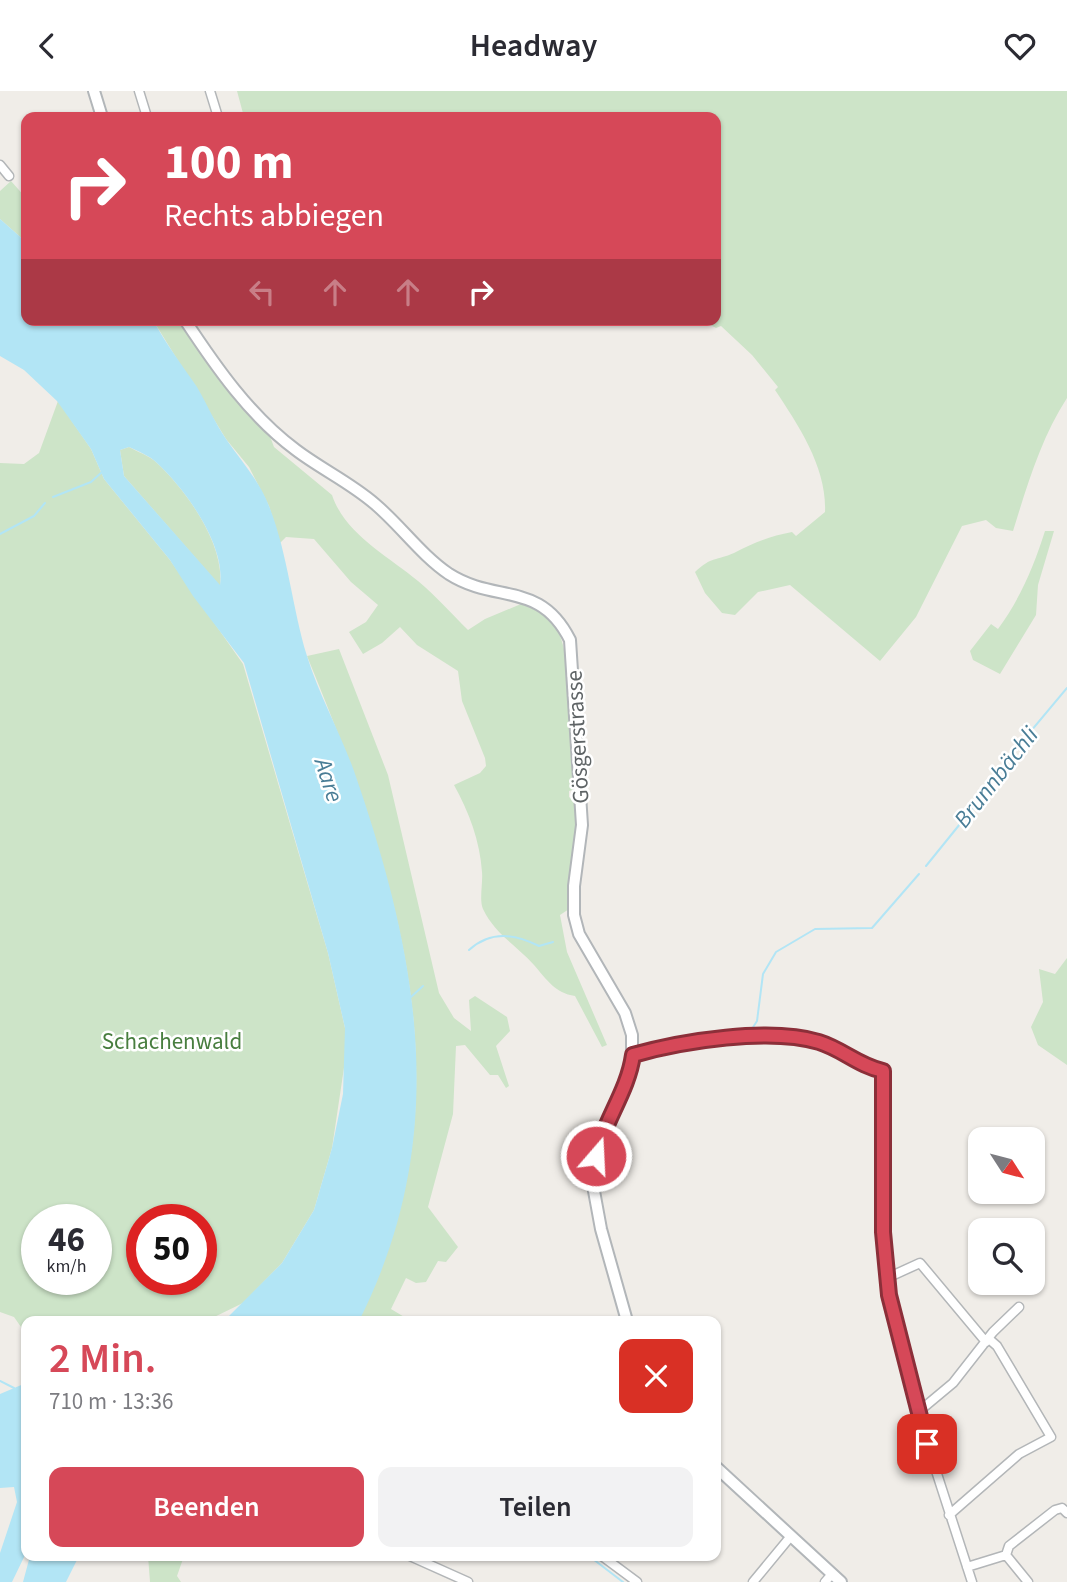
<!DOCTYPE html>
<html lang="de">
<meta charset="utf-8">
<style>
:root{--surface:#fff;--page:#f2f2f3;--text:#2b2b33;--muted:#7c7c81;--accent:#d64858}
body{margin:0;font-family:"Source Sans 3",sans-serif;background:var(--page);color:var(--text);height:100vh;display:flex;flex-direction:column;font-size:26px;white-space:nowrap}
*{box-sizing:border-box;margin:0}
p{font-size:23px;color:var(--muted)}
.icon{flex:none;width:38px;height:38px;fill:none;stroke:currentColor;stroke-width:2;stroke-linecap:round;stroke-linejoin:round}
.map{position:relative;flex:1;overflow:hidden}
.drawer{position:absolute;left:21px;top:1225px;width:700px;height:245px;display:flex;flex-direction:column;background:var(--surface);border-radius:14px;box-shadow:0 2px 5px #0004}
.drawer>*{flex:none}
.banner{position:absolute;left:21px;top:21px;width:700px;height:214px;border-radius:14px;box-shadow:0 2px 5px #0004;background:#d64858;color:#fff;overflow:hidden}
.needle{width:46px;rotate:126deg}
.controls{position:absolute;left:968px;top:1036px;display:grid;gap:14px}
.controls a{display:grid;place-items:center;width:77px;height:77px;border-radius:14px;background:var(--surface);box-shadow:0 2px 5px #0004;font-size:35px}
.speed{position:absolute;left:21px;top:1113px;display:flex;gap:14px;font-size:35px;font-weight:700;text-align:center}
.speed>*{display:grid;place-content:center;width:91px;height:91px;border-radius:50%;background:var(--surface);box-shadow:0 2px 5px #0004;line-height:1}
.speed small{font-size:18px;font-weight:400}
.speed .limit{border:10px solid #d22;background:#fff;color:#111}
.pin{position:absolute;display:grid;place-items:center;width:60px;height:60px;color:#fff;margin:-30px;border-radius:14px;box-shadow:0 4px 10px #0006}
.me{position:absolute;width:77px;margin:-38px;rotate:19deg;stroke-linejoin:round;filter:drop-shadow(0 0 5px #0008)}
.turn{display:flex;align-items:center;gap:24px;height:147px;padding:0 28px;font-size:32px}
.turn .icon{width:91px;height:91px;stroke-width:2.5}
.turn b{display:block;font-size:49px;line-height:60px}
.lanes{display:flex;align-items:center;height:66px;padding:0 28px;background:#0003;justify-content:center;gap:35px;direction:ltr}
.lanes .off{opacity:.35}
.round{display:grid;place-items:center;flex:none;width:74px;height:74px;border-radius:14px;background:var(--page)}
.overview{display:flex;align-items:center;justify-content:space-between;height:119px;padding:0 28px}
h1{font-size:42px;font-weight:600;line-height:52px;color:var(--accent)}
.cta{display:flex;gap:14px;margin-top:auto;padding:14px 28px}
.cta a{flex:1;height:80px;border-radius:14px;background:var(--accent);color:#fff;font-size:28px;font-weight:600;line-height:80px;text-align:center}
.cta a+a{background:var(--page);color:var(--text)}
header{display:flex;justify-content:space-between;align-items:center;height:91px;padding:0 28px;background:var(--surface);font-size:32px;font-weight:600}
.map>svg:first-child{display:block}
.green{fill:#cde4c8;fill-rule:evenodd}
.water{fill:#b2e5f5;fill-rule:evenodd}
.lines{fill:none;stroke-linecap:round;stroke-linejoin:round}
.stream{stroke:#b2e5f5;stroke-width:2}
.street-casing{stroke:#b3b6b8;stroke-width:11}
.secondary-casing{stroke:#b2b6b9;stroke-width:14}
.street{stroke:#fff;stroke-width:8}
.secondary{stroke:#fff;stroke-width:10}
.route-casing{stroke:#8b2f39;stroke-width:18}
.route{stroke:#d64858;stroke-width:12}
.labels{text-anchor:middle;stroke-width:5;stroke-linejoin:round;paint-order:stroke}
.street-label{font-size:23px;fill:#5f6466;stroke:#fff}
.park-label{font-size:23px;fill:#487e3f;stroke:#fff}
.water-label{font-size:24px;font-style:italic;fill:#497d96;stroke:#fff}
</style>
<header><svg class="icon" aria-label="back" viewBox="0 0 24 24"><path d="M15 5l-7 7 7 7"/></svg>Headway<svg class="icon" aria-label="heart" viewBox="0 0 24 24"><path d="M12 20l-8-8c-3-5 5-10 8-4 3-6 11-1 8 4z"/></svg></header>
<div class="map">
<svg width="1067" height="1491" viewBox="0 0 1067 1491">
<rect width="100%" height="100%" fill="#f0ede8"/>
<path class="green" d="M 237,0 L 1067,0 L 1067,307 C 1041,347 1027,395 1013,440 L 996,437 L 986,429 L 962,435 L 916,526 L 880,570 L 790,494 L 758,501 L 735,524 L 722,522 L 705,502 L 695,481 C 712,465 716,470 734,462 C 754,452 770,445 792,441 L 796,445 L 825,421 C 827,377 799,335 775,299 L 778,296 L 752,264 L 721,235 L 716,237 L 701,229 L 716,229 L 716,26 L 244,26 Z
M 11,90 L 26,107 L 26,151 L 0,128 L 0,100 Z
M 153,229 L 183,229 L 244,320 L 268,340 L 274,356 L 332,404 C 345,443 388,465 418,490 C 436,505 452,523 468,539 L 485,528 L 521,513 C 533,518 545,522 553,532 C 574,557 575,661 578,697 L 569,700 L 569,706 L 579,714 L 569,818 L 560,824 L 567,861 L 607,954 L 602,956 L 575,905 C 555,902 547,889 534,874 C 516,854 495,843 483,818 C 479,809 483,792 482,781 C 480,750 469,721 454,694 L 480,682 L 486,675 L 485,667 L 462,610 L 458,580 L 417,554 L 400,536 L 382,552 L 363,563 L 349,541 L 366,531 L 378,514 L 351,491 L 314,448 L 286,446 L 280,452 L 269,415 L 249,376 L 226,348 Z
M 58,310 L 91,358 L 104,388 L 170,469 L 243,573 L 328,862 L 345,937 L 345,970 L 332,1057 L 314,1119 L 282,1172 L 243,1212 L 206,1230 L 26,1230 L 26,1273 L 22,1258 L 26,1243 L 14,1226 L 0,1221 L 0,372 L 24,373 L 39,362 ZM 37,1129 L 96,1129 L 96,1188 L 37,1188 ZM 142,1129 L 201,1129 L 201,1188 L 142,1188 Z
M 129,356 C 138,361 150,365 157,372 C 186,399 225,453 220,495 L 124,385 L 120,359 Z
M 1045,440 L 1054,440 L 1038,494 L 1036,524 L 1000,583 L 973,569 L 970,560 L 991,533 L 998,538 C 1020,508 1034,475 1045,440 Z
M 339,558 L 388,684 L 439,902 L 454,927 L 471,940 L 469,909 L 475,905 L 507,926 L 510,940 L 496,955 L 509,995 L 506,997 L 498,984 L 490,984 L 465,954 L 456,955 L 453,1023 L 428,1116 L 458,1156 L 446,1171 L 438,1170 L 426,1191 L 416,1192 L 406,1187 L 391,1218 L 411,1230 L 358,1230 C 473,1002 397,785 307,565 Z
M 1067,867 L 1067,974 L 1038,954 L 1031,936 L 1043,911 L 1039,878 L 1055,883 Z
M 148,1465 L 184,1465 L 177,1485 L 181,1491 L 150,1491 Z"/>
<path class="water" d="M 0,128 L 26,151 L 26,229 L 153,229 C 166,253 182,274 197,296 C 207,313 215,332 226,348 C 241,370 259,389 269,415 C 288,463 292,516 307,565 C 319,604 340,641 354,680 C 419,867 452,1045 359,1230 L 224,1230 L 282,1172 L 314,1119 L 332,1057 L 343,1003 L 345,937 L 328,862 L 244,572 L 193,505 L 170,469 L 104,388 L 91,358 L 57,310 L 24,279 L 0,265 ZM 129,356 C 138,360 150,365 157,372 C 185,398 226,454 220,494 L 124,385 L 120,359 Z
M 26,1292 L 26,1462 L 12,1491 L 0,1491 L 0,1462 L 17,1411 L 14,1396 L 0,1397 L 0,1303 Z
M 30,1465 L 79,1465 L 66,1491 L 23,1491 Z"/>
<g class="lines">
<path class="stream" d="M 53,406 L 91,391 L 102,381
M 0,443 L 34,425 L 45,412
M 926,775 L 981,707 L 1005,671 L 1067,597
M 469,859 C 491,839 515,843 539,855 L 553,851
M 411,906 L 423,895
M 750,941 L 757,930 L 763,883 L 776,861 L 815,838 L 872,837 L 919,783
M 641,955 L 681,946 L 710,945
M 0,1290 L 14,1297
M 589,1465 L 623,1491"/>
<defs>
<path id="street" d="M 139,0 L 147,26
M 210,0 L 218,26
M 0,74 L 9,85
M 633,964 C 682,950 770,936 819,951 C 842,957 859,975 882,980 L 883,1141 L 891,1218 L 917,1321 L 972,1491
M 887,1187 L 920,1172 L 986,1251
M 917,1322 L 953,1292 L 993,1241 L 1019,1216
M 949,1424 L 1019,1363 L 1051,1346 L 997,1255 L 989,1248
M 1006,1464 L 1009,1455 L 1055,1419 L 1062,1417 L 1067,1422
M 1006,1464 L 1028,1491
M 410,1465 L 468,1491
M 602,1465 L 637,1491
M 967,1476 L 1006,1464
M 753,1491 L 791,1445
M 825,1491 L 832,1483"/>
<path id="secondary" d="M 94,0 L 102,26
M 185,229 C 216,276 250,325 296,359 C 321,378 351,392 375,413 C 401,435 421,464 449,483 C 496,513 540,489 570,549 L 582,734 L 574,795 L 574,824 L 579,843 L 625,922 L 632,944 L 632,973 L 599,1054 L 594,1100 L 601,1138 L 627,1230
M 716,1376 L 841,1491"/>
</defs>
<use href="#street" class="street-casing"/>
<use href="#secondary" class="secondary-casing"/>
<use href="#street" class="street"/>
<use href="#secondary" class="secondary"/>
</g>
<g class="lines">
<defs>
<path id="route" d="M 596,1065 C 604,1030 628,1000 633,964 C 682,950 770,936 819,951 C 842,958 859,975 883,980 L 883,1141 L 889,1204 L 927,1353"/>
</defs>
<use href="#route" class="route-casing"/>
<use href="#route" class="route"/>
</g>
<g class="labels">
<g class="street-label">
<text transform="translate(577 646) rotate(-93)" y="8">Gösgerstrasse</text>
</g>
<g class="park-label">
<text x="172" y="958">Schachenwald</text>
</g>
<g class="water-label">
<text transform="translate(996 686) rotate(-52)" y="8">Brunnbächli</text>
<text transform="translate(329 689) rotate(72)" y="8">Aare</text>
</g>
</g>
</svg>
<div class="controls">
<a><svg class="needle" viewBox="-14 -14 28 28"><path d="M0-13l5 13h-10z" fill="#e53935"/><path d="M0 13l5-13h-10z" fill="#7c7c81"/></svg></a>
<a><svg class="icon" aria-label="search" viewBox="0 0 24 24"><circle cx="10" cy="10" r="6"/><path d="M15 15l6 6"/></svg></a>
</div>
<div class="speed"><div>46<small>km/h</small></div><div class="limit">50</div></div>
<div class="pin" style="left:927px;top:1353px;background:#d93025"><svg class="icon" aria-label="arrive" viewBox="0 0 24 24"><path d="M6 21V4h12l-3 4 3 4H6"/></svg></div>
<svg class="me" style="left:596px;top:1065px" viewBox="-20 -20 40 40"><circle r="17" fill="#d64858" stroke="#fff" stroke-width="3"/><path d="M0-11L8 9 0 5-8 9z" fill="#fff"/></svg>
<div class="banner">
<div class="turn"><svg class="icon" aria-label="right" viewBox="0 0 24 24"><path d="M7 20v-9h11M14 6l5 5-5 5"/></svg><div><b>100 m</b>Rechts abbiegen</div></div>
<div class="lanes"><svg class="icon off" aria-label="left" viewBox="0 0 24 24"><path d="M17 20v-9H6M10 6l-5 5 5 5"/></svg><svg class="icon off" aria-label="ahead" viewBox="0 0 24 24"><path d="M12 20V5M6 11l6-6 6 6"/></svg><svg class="icon off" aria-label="ahead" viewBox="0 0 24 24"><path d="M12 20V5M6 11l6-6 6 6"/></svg><svg class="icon" aria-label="right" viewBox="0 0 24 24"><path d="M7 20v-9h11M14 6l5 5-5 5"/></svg></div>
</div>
<section class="drawer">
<div class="overview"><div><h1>2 Min.</h1><p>710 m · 13:36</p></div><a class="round" style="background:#d93025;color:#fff"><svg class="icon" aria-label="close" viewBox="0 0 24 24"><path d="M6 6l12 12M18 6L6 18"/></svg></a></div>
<div class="cta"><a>Beenden</a><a>Teilen</a></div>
</section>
</div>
